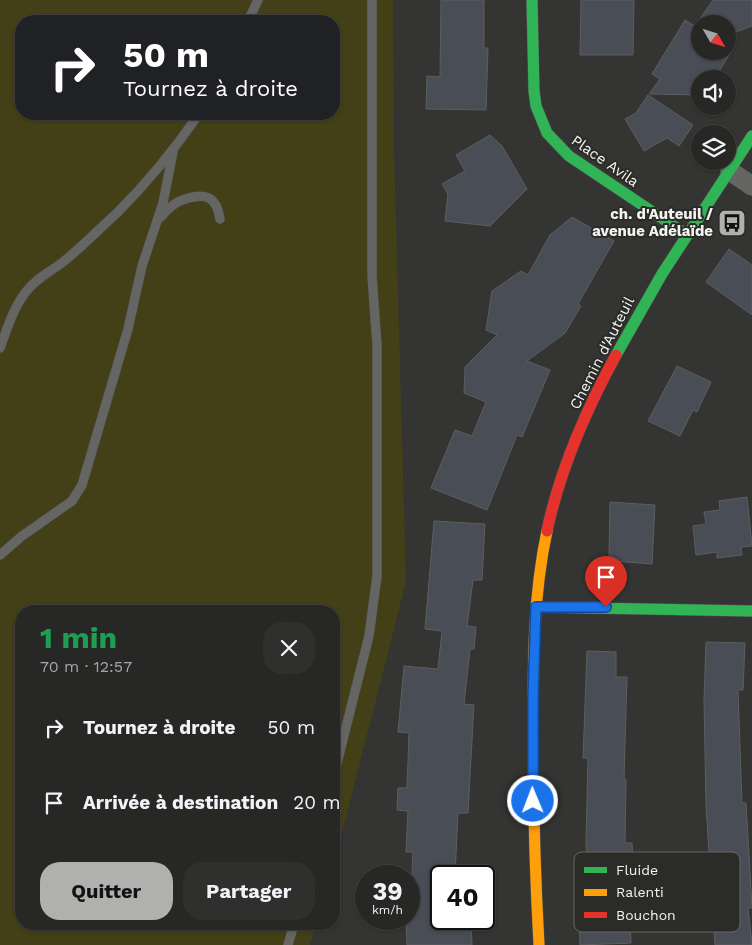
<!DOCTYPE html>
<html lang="fr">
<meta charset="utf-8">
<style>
:root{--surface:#272726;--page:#2f2f2e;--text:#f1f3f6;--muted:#a4a5a7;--line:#434443;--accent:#b0b0ae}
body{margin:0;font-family:"Work Sans",sans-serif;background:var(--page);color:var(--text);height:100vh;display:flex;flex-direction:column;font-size:19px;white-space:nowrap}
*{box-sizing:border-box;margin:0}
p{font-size:16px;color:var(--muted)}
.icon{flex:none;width:28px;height:28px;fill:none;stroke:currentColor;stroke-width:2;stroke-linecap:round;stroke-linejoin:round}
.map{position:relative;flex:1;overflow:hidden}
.drawer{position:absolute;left:15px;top:605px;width:325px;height:325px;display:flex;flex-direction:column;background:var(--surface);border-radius:20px;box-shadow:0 1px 4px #0004,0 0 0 1px var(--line)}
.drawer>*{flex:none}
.hud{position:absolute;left:15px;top:15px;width:325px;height:105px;border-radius:20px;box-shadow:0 1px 4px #0004,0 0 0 1px var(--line);background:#202124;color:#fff;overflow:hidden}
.needle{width:32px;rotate:129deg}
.tools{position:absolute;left:691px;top:15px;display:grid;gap:10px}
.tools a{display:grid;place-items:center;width:45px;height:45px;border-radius:50%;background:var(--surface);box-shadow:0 1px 4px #0004,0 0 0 1px var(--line);font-size:25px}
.speed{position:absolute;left:355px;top:865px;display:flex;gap:10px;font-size:25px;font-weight:700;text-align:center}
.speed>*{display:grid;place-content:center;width:65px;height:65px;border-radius:50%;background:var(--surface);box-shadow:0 1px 4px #0004,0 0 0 1px var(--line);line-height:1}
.speed small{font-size:12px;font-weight:400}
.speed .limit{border:2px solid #111;border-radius:8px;background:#fff;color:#111}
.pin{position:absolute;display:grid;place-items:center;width:42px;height:42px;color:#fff;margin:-51px -21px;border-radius:50% 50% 50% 0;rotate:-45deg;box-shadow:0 0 5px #0007}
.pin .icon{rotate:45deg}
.me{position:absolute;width:55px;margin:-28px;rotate:359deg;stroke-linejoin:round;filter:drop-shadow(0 0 4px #0008)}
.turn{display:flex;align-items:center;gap:18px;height:105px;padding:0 25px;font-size:22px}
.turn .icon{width:65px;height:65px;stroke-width:2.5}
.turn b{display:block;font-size:35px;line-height:42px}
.round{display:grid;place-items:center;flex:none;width:52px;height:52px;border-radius:20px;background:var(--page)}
.summary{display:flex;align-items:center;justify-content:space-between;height:85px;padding:0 25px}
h1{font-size:30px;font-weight:700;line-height:38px;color:#1e9e55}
.cta{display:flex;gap:10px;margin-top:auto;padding:10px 25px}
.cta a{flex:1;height:58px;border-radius:20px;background:var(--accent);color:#111;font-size:20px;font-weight:700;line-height:58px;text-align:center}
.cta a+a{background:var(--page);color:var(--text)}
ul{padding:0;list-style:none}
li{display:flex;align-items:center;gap:15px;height:75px;padding:0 25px}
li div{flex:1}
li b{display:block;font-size:19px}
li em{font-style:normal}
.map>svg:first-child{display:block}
.green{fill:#433f16;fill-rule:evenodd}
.building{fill:#494d56;stroke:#5e5e5e}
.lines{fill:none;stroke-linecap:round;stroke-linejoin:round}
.lane-casing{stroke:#50504f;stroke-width:10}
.street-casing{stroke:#50504f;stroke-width:20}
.fast-casing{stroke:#50504f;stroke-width:12}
.slow-casing{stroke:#50504f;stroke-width:12}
.jam-casing{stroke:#50504f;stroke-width:12}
.lane{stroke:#656563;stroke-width:9}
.street{stroke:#656563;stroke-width:19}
.fast{stroke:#30b455;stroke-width:11}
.slow{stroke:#ff9f0a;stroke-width:11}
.jam{stroke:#e5322d;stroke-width:11}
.route-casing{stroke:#114b97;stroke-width:12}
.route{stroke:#1a73e8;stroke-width:9}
.labels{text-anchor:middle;stroke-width:4;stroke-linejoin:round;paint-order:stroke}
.street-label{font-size:15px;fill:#f3f3f1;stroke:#2b2b28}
.poi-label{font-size:15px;font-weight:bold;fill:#f3f3f1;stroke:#2b2b28;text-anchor:end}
.key{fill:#2b2b28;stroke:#676764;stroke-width:1}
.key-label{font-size:14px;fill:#f3f3f1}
</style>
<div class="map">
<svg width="752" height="945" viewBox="0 0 752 945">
<rect width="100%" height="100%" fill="#343433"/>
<path class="green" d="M 0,0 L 393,0 L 394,149 L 406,582 L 334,864 L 334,611 L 21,611 L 21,924 L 316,924 L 310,945 L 0,945 ZM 21,21 L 334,21 L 334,114 L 21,114 Z"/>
<path class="building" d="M 441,0 L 484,0 L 484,48 L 488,48 L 486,110 L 426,109 L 427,76 L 440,77 Z
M 581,0 L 634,0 L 633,55 L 580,55 Z
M 713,0 L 752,0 L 752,26 L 728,35 L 728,24 L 700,24 L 700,51 L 728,51 L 728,46 L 733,49 L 714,79 L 700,79 L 700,95 L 649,94 L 660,79 L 652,74 L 685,20 L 695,26 Z
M 648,95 L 693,125 L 679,146 L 667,138 L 644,151 L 625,119 L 636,113 Z
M 490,135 L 502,146 L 527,189 L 490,226 L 445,221 L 448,194 L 442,184 L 465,171 L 456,155 Z
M 572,217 L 614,241 L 578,304 L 581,306 L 565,333 L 527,361 L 550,370 L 522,437 L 517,435 L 487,510 L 431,488 L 455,430 L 472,436 L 486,402 L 464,393 L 465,367 L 497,335 L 486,330 L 492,291 L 521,271 L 528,275 L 550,235 Z
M 729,249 L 752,265 L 752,315 L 706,282 Z
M 677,366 L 711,382 L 697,412 L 693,410 L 680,436 L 648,421 Z
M 747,497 L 752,546 L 741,547 L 742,555 L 717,558 L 717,552 L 696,555 L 693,526 L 706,524 L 704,512 L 720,510 L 719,501 Z
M 610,502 L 655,505 L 652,564 L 614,561 L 609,556 Z
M 434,521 L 485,524 L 482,580 L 473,580 L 467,626 L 476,627 L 474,649 L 470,649 L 464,704 L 474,705 L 468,813 L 458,813 L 455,876 L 441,876 L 441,919 L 471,919 L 472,945 L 407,945 L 406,919 L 409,919 L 410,913 L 413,852 L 406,852 L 408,811 L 397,810 L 398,788 L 407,788 L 409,733 L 398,732 L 404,666 L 438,669 L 442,631 L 425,629 Z
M 706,642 L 745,643 L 743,690 L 738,690 L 742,803 L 746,803 L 752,908 L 748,908 L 752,945 L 715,945 L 706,806 L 704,699 Z
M 587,651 L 616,652 L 616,677 L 627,677 L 624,779 L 626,779 L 625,843 L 632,843 L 634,883 L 629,883 L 631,943 L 580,945 L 578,901 L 589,900 L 586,843 L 588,758 L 583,758 Z"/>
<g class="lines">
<defs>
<path id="lane" d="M 248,21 L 258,0
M 161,217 C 164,213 168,209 172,206 C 182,198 207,190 215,204 C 218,208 219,214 220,219
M 0,348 C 7,329 13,309 25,293 C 35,279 50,272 63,262 C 82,247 99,229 117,213 C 148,182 174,150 199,114
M 0,555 L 22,536 L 72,501 L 82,485 L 128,329 L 142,266 L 163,203 L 173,152
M 334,775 L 369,636 L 377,576 L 377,345 L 372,276 L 372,0
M 288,945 L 294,924"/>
<path id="street" d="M 730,171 L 752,186"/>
<path id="fast" d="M 532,0 L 534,91 L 536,106 L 547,133 L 569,156 L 687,235
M 616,355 L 662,274 L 752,136
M 537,607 L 752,611"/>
<path id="slow" d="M 539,945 C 535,873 533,800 533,728 C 533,662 533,596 547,531"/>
<path id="jam" d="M 547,531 C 560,469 586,410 616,355"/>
</defs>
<use href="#lane" class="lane-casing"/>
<use href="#street" class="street-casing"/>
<use href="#fast" class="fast-casing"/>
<use href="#slow" class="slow-casing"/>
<use href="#jam" class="jam-casing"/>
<use href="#lane" class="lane"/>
<use href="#street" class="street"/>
<use href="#fast" class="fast"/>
<use href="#slow" class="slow"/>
<use href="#jam" class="jam"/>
</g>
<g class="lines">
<defs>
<path id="route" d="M 533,801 L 533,698 L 536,607 L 606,607"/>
</defs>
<use href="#route" class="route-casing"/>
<use href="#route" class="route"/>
</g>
<defs>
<symbol id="bus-square" viewBox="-11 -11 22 22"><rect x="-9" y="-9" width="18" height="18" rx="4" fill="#b0b0ae" stroke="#2b2b28"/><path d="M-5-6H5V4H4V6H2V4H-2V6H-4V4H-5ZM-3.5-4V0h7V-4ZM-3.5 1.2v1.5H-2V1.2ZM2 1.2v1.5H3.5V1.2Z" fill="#111"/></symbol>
</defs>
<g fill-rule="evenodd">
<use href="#bus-square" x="716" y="207" width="32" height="32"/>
</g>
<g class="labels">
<g class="street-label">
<text transform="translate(605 161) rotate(35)" y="5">Place Avila</text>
<text transform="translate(602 353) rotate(-63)" y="5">Chemin d'Auteuil</text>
</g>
<g class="poi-label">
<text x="713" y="219">ch. d'Auteuil /<tspan x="713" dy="17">avenue Adélaïde</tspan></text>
</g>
</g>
<rect x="574" y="852" width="166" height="80" rx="8" class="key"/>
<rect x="584" y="867" width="23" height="6" fill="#30b455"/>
<rect x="584" y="889" width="23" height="7" fill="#ff9f0a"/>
<rect x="584" y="912" width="23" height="6" fill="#e5322d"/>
<g class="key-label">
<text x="616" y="875">Fluide</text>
<text x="616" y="897">Ralenti</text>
<text x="616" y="920">Bouchon</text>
</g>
</svg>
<div class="tools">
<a><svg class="needle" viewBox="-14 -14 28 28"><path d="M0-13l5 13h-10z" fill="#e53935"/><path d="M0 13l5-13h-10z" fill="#a4a5a7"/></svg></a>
<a><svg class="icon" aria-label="sound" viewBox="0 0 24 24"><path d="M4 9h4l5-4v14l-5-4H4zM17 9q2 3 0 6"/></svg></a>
<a><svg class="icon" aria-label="layers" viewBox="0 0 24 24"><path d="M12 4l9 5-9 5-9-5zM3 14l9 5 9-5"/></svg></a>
</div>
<div class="speed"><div>39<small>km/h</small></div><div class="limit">40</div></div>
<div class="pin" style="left:606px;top:607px;background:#d93025"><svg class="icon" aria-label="arrive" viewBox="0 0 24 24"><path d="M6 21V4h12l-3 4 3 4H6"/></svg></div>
<svg class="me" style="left:533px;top:801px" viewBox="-20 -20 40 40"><circle r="17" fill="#1a73e8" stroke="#fff" stroke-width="3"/><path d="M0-11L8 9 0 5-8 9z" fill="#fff"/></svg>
<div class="hud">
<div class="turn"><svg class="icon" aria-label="right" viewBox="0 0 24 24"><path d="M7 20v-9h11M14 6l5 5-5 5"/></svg><div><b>50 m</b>Tournez à droite</div></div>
</div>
<section class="drawer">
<div class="summary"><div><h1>1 min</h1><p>70 m · 12:57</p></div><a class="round"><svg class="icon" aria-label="close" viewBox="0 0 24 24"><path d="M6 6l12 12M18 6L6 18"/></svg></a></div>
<ul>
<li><svg class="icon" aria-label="right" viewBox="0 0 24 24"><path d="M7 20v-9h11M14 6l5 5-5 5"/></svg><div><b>Tournez à droite</b></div><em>50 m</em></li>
<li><svg class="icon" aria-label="arrive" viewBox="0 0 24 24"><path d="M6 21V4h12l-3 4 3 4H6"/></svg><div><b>Arrivée à destination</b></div><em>20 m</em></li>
</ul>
<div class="cta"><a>Quitter</a><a>Partager</a></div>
</section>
</div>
